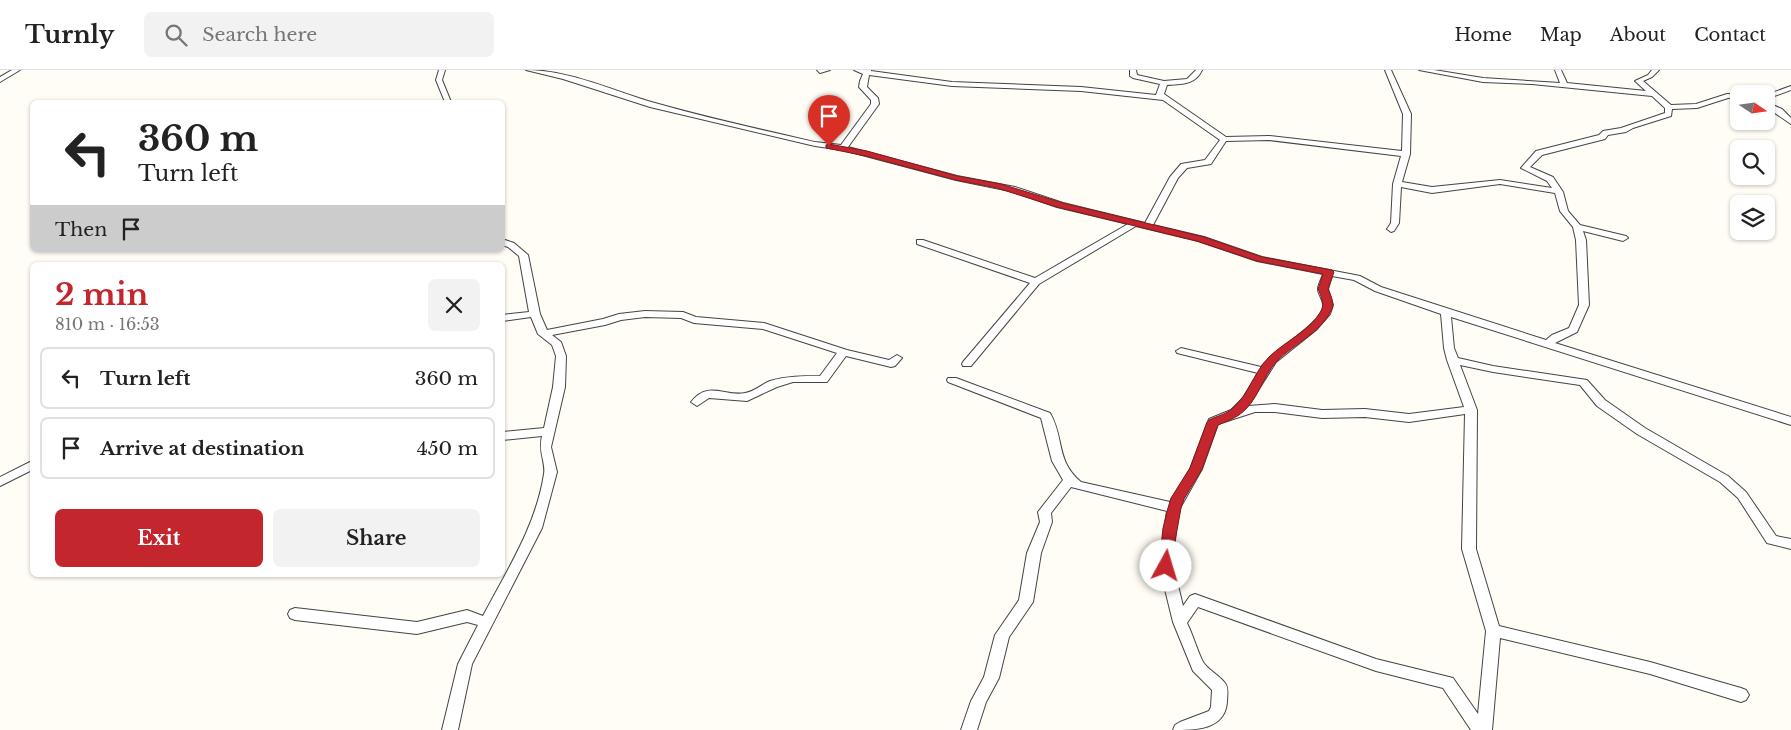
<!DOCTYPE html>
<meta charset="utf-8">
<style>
:root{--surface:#fff;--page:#f2f2f2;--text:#222;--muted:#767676;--line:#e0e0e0;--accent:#c4262e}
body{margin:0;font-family:"Libre Baskerville",serif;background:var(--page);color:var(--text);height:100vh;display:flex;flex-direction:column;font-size:19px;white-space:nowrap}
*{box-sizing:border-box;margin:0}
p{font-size:16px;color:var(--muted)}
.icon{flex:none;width:28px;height:28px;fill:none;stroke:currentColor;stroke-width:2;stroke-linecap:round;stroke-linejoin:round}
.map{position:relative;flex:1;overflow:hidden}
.drawer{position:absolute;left:30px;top:192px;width:475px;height:315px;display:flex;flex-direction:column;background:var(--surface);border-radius:8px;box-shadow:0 1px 4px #0004}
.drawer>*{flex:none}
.guide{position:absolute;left:30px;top:30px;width:475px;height:152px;border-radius:8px;box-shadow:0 1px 4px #0004;background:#fff;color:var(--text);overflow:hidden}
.needle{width:32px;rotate:103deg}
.tools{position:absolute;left:1730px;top:15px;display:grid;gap:10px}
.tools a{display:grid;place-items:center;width:45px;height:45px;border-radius:8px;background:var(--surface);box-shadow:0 1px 4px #0004;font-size:25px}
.pin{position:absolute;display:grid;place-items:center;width:42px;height:42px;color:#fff;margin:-51px -21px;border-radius:50% 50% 50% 0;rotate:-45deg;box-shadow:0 0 5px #0007}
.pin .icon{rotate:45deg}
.me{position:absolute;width:55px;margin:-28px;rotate:6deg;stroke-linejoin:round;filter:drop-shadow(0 0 4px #0008)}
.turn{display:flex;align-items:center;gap:18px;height:105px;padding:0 25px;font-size:22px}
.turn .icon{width:65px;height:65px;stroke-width:2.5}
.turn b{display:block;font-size:35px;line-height:42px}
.then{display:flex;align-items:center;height:48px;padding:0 25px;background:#0003;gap:10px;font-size:19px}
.round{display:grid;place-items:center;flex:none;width:52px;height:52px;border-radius:8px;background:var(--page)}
.headline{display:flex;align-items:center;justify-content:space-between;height:85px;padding:0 25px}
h1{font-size:30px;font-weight:700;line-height:38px;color:var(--accent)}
.action{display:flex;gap:10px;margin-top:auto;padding:10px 25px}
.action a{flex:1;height:58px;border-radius:8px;background:var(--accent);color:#fff;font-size:20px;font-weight:700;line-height:58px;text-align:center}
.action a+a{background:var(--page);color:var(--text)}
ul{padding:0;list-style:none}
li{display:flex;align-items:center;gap:15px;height:62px;margin:0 10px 8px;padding:0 15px;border:2px solid var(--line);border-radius:8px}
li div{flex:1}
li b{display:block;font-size:19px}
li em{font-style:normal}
header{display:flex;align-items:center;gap:30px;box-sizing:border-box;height:70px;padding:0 25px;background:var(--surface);border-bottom:1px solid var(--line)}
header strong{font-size:24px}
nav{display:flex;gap:28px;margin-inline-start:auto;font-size:18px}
.search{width:350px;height:45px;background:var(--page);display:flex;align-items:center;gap:12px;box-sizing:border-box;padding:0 18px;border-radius:8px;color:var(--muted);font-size:19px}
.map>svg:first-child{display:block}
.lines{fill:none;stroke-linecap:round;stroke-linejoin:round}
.minor-casing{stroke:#444;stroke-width:2}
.minor{fill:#fff;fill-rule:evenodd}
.route{fill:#c4262e;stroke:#7f191e}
</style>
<header>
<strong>Turnly</strong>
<div class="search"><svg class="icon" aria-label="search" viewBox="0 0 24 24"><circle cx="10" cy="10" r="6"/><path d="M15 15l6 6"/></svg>Search here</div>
<nav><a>Home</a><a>Map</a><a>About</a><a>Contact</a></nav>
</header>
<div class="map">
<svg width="1791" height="660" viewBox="0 0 1791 660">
<rect width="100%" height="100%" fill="#fffdf5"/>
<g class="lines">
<defs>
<path id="minor" d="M 12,0 L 20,0 L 0,12 L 0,7 Z
M 439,0 L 445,0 L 442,10 L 451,32 L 445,32 L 436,10 Z
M 526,0 C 570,0 613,21 655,33 C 708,48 762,60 815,72 L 841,75 L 871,34 L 871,30 L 859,17 L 860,11 L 863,4 L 854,0 L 871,0 L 871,1 L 952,12 L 1081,17 L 1156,25 L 1160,14 L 1133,8 L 1130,6 L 1130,0 L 1136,0 L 1137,5 L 1164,11 L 1187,9 L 1196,0 L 1202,0 C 1195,15 1182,14 1167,15 L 1164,24 L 1226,67 L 1269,66 L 1402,81 L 1403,44 L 1385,0 L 1391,0 L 1411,44 L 1410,84 L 1402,112 L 1432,117 L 1500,110 L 1552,118 L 1547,111 L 1521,98 L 1536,81 L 1599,65 L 1603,61 L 1621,58 L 1665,43 L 1665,38 L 1652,26 L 1532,14 L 1483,12 L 1419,0 L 1434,0 L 1483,8 L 1560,13 L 1555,0 L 1561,0 L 1567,13 L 1646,21 L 1635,11 L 1648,5 L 1652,0 L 1659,0 L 1652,7 L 1643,11 L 1671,35 L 1696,34 L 1727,24 L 1739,24 L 1739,28 L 1728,28 L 1697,38 L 1672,39 L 1671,46 L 1633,58 L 1626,62 L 1608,65 L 1605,69 L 1542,85 L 1530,97 L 1553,107 L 1563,122 L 1568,141 L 1580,155 L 1626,166 L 1628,168 L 1623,171 L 1583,161 L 1586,170 L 1589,235 L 1577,262 L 1555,273 L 1791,347 L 1791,355 L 1451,247 L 1454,278 L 1458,288 L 1493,296 L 1587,310 L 1605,330 L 1645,358 L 1728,406 L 1746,422 L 1776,466 L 1791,469 L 1791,479 L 1767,473 L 1738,428 L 1720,412 L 1637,364 L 1597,336 L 1580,315 L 1493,302 L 1460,295 L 1477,340 L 1476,479 L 1499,556 L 1650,592 L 1741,618 L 1746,620 L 1749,625 L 1746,630 L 1741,632 L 1650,604 L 1500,568 L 1492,660 L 1471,660 L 1443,618 L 1376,601 L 1198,537 L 1187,553 C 1193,565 1197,580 1203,592 C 1208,600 1219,605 1225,613 C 1229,618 1227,626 1227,632 C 1225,660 1195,660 1173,660 L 1175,655 L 1180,652 L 1209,641 L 1211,637 L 1212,620 L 1193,601 L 1173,552 L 1159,495 L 1167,441 L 1071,417 L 1051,443 L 1052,452 L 1041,483 L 1033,532 L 1009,567 L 999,608 L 986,632 L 977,660 L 961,660 L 971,631 L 984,607 L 995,565 L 1019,530 L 1027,483 L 1040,452 L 1038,442 L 1063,410 L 1052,391 L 1041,348 L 948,312 L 947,310 L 948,308 L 956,308 L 1050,343 C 1065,369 1055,390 1081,412 L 1170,432 L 1190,399 L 1209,349 L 1231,340 L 1243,328 L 1258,303 L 1177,283 L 1176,281 L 1181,278 L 1261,297 C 1274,280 1319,255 1323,238 C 1325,231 1318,225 1318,219 C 1318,215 1322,208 1323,204 L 1257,191 L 1198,171 L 1136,156 L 1039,214 L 971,296 L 963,296 L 962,294 L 963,292 L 1030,213 L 917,174 L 917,170 L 923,170 L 1035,208 L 1128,154 L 1057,137 L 1010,121 L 956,110 L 843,80 L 815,76 L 650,37 L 563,9 ZM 869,5 L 952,16 L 1081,21 L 1163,30 L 1220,70 L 1205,90 L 1181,94 L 1170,107 L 1145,153 L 1063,133 L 1015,117 L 957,106 L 848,77 L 879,34 L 878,28 L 867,17 ZM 1269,70 L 1401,86 L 1393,114 L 1391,153 L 1387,159 L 1391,162 L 1394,161 L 1399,153 L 1401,117 L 1432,123 L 1500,114 L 1555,123 L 1560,141 L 1573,157 L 1576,170 L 1579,235 L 1569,258 L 1552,265 L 1546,270 L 1381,217 L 1360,206 L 1262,187 L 1204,167 L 1153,155 L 1178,108 L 1187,98 L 1211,94 L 1226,71 ZM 1332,206 L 1354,210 L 1375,221 L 1441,244 L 1444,278 L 1447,290 L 1464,337 L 1409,344 L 1365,339 L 1322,340 L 1275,334 L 1248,336 L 1276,292 L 1316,260 L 1330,244 L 1333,235 L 1328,219 ZM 1255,342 L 1275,342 L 1322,348 L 1365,347 L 1409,352 L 1465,344 L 1462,479 L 1486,561 L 1478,644 L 1453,608 L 1376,589 L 1195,524 L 1190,526 L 1183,536 L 1173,495 L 1176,458 L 1180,438 L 1202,399 L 1218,354 Z
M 817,0 L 830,0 L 820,3 Z
M 1791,16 L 1791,20 L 1766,29 L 1766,25 Z
M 1766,32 L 1782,39 L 1791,48 L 1791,54 L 1766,37 Z
M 502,169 L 514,173 L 528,185 L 540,244 L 547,260 L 603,249 L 619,244 L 645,241 L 683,242 L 696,247 L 764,253 L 847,280 L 889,290 L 897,285 L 902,288 L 895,296 L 891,297 L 846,286 L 827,312 L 793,312 L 777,317 L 747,331 L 709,328 L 697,336 L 691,332 C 708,310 725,327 745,323 C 754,322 762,314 770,311 C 787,306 802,306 820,306 L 837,283 L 763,259 L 694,253 L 681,248 L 645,247 L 621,250 L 605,255 L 552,265 L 561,272 L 566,286 L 565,317 L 551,377 L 557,402 L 542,458 L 472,594 L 458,660 L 442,660 L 458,594 L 478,555 L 467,552 L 417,564 L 295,550 L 290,548 L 288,544 L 290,540 L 295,538 L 417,552 L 467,540 L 483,546 C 507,500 536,456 544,404 C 546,392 538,383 542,366 L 502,370 L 502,362 L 544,358 L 553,317 L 556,286 L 552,275 L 538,264 L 531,247 L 502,251 L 502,245 L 529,242 L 519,186 L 508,177 L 502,175 Z
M 32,391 L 32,400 L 0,416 L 0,407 Z"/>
</defs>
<use href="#minor" class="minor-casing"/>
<use href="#minor" class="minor"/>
</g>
<path class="route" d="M 829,74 L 867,81 L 957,106 L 1001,114 L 1063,133 L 1204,167 L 1262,187 L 1332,200 L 1334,202 L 1328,219 C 1331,226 1335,234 1331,241 C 1320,263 1294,274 1277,291 C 1262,307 1258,332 1239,345 C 1233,349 1225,352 1218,355 L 1202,399 L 1184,429 L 1181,438 L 1170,499 L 1166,501 L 1161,499 L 1159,496 L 1163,458 L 1168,438 L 1171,428 L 1190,398 L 1207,352 L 1209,350 C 1217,346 1227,344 1233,338 C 1249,324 1254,302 1269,287 C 1284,272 1311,260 1321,241 C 1325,234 1321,226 1318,219 L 1323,204 L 1257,191 L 1197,171 L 1057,137 L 997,118 L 956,110 L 866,86 L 826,78 L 826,75 Z"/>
</svg>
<div class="tools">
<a><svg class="needle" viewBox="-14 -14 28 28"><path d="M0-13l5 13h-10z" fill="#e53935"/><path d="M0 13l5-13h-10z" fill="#767676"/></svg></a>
<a><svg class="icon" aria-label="search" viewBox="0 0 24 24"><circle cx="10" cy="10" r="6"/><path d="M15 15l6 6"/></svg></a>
<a><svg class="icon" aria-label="layers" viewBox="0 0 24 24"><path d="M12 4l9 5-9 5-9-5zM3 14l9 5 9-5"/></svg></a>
</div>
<div class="pin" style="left:829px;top:76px;background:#d93025"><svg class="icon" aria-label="arrive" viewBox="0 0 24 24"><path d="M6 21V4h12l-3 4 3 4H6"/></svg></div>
<svg class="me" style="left:1166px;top:496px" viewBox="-20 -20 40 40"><circle r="19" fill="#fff"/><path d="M0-13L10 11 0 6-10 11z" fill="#c4262e"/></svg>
<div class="guide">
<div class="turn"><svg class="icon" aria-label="left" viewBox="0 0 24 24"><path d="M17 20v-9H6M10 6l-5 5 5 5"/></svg><div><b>360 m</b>Turn left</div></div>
<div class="then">Then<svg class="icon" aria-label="arrive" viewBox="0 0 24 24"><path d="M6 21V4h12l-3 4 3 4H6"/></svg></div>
</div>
<section class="drawer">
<div class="headline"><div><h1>2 min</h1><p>810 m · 16:53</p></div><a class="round"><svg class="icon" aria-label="close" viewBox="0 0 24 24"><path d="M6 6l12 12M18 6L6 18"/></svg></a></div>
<ul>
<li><svg class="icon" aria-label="left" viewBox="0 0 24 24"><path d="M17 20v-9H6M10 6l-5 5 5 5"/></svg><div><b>Turn left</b></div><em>360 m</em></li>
<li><svg class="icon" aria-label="arrive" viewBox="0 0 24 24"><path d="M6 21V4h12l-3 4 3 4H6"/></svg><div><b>Arrive at destination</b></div><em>450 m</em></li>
</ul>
<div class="action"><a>Exit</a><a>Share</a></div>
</section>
</div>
